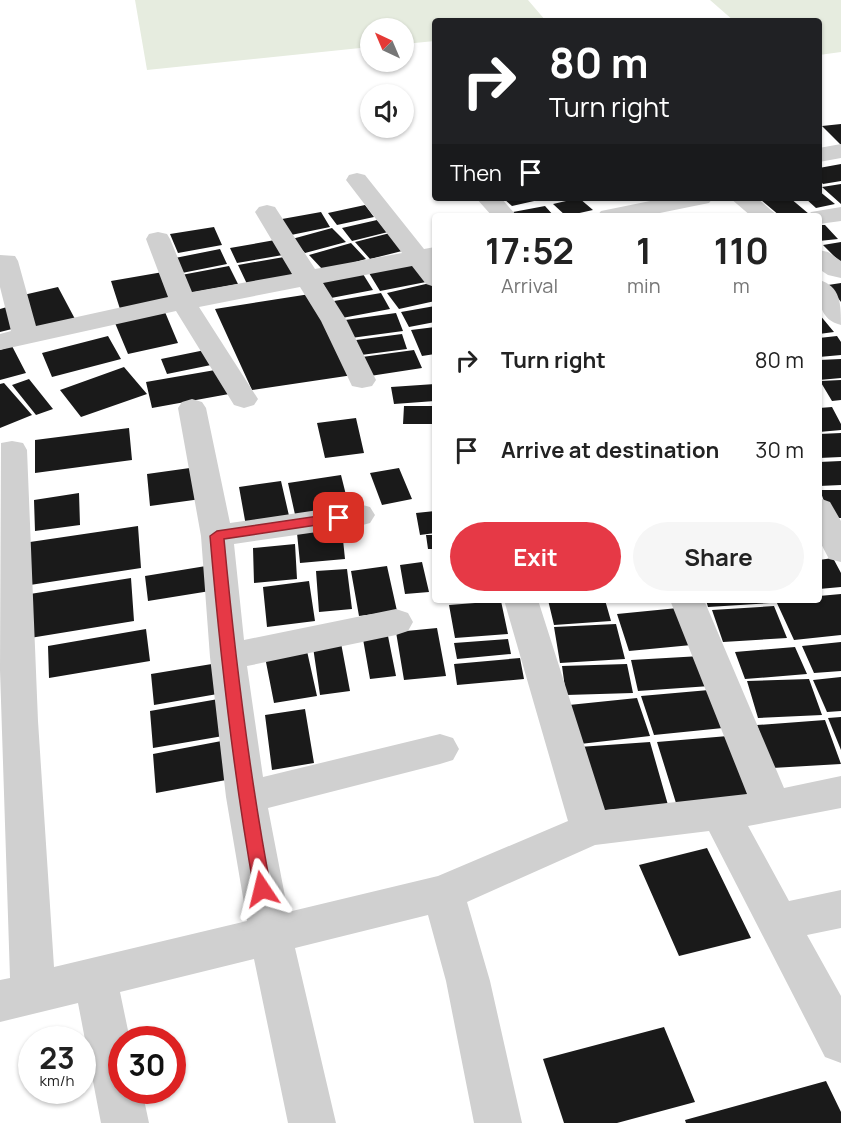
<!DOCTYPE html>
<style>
:root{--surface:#fff;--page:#f6f6f6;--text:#222;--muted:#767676;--accent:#e63946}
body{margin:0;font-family:Manrope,sans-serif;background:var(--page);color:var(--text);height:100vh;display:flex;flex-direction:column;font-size:22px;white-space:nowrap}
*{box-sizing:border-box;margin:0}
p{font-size:20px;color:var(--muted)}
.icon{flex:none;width:33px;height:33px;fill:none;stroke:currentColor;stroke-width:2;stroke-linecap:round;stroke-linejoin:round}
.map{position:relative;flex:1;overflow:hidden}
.panel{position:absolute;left:432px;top:213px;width:390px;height:390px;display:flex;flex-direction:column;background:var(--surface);border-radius:6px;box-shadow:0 2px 4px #0004}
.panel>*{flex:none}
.guide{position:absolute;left:432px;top:18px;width:390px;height:183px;border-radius:6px;box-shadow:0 2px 4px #0004;background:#202124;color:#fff;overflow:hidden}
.needle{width:39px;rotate:316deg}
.fabs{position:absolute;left:360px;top:18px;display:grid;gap:12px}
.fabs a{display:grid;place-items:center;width:54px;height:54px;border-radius:50%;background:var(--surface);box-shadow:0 2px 4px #0004;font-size:30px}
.speed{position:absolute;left:18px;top:1026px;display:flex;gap:12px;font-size:30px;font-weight:700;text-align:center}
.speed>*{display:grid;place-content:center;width:78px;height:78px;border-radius:50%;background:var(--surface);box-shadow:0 2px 4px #0004;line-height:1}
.speed small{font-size:15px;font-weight:400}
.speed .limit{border:9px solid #d22;background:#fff;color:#111}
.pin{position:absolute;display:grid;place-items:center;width:51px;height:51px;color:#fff;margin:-26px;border-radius:12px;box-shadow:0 3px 9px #0006}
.me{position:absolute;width:66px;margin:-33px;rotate:350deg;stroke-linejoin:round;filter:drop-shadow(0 0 4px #0008)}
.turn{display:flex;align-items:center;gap:21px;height:126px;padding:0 18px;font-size:27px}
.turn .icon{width:78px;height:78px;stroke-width:2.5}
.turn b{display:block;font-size:42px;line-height:51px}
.then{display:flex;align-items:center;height:57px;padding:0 18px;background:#0003;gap:12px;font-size:22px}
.eta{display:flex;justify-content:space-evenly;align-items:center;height:102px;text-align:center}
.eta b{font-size:36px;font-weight:700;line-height:42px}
.button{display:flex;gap:12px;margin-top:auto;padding:12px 18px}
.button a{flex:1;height:69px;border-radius:36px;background:var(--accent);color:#fff;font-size:24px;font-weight:700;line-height:69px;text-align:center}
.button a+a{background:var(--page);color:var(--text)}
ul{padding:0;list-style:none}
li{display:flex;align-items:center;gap:18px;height:90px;padding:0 18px}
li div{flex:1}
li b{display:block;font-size:22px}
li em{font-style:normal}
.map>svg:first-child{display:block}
.green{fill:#e6ecdf}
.building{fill:#1a1a1a}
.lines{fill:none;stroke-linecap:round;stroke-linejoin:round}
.minor{fill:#d0d0d0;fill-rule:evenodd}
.route{fill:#e63946;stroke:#96252e;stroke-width:1.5}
</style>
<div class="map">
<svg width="841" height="1123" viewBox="0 0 841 1123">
<rect width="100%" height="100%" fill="#fff"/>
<path class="green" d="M 135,0 L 528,0 L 546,21 L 435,21 L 435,41 L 404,44 L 404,28 L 370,28 L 370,47 L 147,70 Z
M 710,0 L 841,0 L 841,52 L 819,55 L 819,21 L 734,21 Z"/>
<path class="building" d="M 841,124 L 841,145 L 822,126 Z
M 841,164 L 841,181 L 823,184 L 819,180 L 819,168 Z
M 841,184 L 841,204 L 822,187 Z
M 819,191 L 835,204 L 816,208 L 805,198 L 819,198 Z
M 503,198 L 543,198 L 543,199 L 512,206 Z
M 579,198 L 593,210 L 566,216 L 553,204 Z
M 790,198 L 809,214 L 780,216 L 760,199 Z
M 365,205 L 374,217 L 337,225 L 328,213 Z
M 545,206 L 554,216 L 517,216 L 513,212 Z
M 321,212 L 330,227 L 291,235 L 282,219 Z
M 377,220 L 388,232 L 352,241 L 342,228 Z
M 819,225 L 825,225 L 838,239 L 819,241 Z
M 214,227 L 222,245 L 178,253 L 170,234 Z
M 332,228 L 346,242 L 305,253 L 292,239 Z
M 390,233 L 406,250 L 370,259 L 355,242 Z
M 275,240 L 283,255 L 237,263 L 230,248 Z
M 841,242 L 841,263 L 823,245 Z
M 351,243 L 366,259 L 324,271 L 309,255 Z
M 220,249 L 227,264 L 177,274 L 170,259 Z
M 284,257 L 293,275 L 247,284 L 238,265 Z
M 414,264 L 426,282 L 380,291 L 369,273 Z
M 229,266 L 238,284 L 184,294 L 176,276 Z
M 163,272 L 174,299 L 120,309 L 111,281 Z
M 363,274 L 373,290 L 331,298 L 322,282 Z
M 430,283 L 435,289 L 435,301 L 399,309 L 387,293 Z
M 841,283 L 841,302 L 828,285 Z
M 58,287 L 75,319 L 35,329 L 19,296 Z
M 381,293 L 390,309 L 342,318 L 334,301 Z
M 310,294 L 353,375 L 252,390 L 215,309 Z
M 435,306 L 435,322 L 409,327 L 401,312 Z
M 7,307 L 16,328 L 0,332 L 0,309 Z
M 165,312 L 178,343 L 128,354 L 115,323 Z
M 396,313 L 403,331 L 351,338 L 345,320 Z
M 819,314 L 834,332 L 819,334 Z
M 435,327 L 435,354 L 422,356 L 411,330 Z
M 402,334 L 407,349 L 361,355 L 356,340 Z
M 108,336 L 121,359 L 52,377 L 42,353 Z
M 837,336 L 841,342 L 841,355 L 819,357 L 819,338 Z
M 12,346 L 26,373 L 0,380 L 0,350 Z
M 205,350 L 211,365 L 167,374 L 161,359 Z
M 414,350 L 422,368 L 370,376 L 362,357 Z
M 841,359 L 841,378 L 819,380 L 819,360 Z
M 124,367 L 147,394 L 81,417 L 60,390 Z
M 221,369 L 229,394 L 152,408 L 146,382 Z
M 29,379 L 53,409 L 36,415 L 12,385 Z
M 841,380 L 841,400 L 832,401 L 820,381 Z
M 4,383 L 32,415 L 0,428 L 0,384 Z
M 435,384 L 435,401 L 394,404 L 391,387 Z
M 404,406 L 435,406 L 435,424 L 403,424 Z
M 832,407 L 841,424 L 841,430 L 819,432 L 819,408 Z
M 356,418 L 364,453 L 325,458 L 317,423 Z
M 129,428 L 132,460 L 35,473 L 35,440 Z
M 841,433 L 841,457 L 819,458 L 819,434 Z
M 841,461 L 841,485 L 819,486 L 819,462 Z
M 197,467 L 201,499 L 150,506 L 147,474 Z
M 399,468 L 412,499 L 382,505 L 370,473 Z
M 341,475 L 350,511 L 296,519 L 288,483 Z
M 281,481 L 290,520 L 246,526 L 239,487 Z
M 820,490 L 841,490 L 841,518 L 830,518 Z
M 79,493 L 80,525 L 35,531 L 34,500 Z
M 435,511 L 435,533 L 420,535 L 416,513 Z
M 138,526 L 141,568 L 30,585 L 30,542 Z
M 342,530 L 345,559 L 300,563 L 297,533 Z
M 426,535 L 435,535 L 435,549 L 428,549 Z
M 295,544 L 297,579 L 254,583 L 253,548 Z
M 833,558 L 841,573 L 841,587 L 819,589 L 819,560 Z
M 422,562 L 429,592 L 405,594 L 400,565 Z
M 206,566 L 210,591 L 148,601 L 145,576 Z
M 387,566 L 397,611 L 359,616 L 351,571 Z
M 347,569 L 352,609 L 319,612 L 316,571 Z
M 131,578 L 134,621 L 30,638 L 30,594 Z
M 309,581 L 315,621 L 267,627 L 263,587 Z
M 841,594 L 841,635 L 794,640 L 776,601 L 819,600 L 819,596 Z
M 548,600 L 605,600 L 611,621 L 554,625 Z
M 706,600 L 769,600 L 770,603 L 708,607 Z
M 501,601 L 508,634 L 455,638 L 449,605 Z
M 774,606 L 787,638 L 723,642 L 712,610 Z
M 688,607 L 702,644 L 629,651 L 617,614 Z
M 616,624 L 625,659 L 560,663 L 554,627 Z
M 437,628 L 446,676 L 404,680 L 396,632 Z
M 146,629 L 150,661 L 49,678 L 48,646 Z
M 388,636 L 396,676 L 370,679 L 363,639 Z
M 508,639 L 511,654 L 457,659 L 454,643 Z
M 841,642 L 841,671 L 814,673 L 802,646 Z
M 341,643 L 350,691 L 320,695 L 313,647 Z
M 795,647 L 807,674 L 745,679 L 735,652 Z
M 307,651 L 317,696 L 274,703 L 265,657 Z
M 701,656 L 710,686 L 638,691 L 631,660 Z
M 520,658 L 524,679 L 457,685 L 454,664 Z
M 224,662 L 229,692 L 154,705 L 151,674 Z
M 627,664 L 633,693 L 566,695 L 562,666 Z
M 841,677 L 841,711 L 827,712 L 813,680 Z
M 809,679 L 822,715 L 758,718 L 747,681 Z
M 709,690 L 723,728 L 654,735 L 641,696 Z
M 224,698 L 229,735 L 153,748 L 150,711 Z
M 637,698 L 650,736 L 580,744 L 569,705 Z
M 305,709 L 314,763 L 272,770 L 265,715 Z
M 841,717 L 841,750 L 828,718 Z
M 825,720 L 841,764 L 772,768 L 757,725 Z
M 728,736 L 749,796 L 676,803 L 657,742 Z
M 232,739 L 237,778 L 156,793 L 153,754 Z
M 650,742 L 668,805 L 594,811 L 579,747 Z
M 707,848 L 751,938 L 679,956 L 639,865 Z
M 664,1027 L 695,1102 L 617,1123 L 564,1123 L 543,1059 Z
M 826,1081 L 841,1112 L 841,1123 L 686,1123 L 685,1120 Z"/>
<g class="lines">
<path class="minor" d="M 841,144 L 841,158 L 819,162 L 819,148 Z
M 357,173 L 365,175 L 424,249 L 435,247 L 435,287 L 426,284 L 412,266 L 323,283 L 347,321 L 376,380 L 372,386 L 362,388 L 352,386 L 321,321 L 300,287 L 199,307 L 258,399 L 254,405 L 244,408 L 234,405 L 176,311 L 0,350 L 0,334 L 11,331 L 0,287 L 0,255 L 15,256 L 18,261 L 36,326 L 168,297 L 146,239 L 149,234 L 158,232 L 167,234 L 170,239 L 192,292 L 292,274 L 255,212 L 259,207 L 267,205 L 275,207 L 315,269 L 402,253 L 346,180 L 349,175 Z
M 476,198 L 501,198 L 517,216 L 492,216 Z
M 665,198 L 713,198 L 709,203 L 645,216 L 597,216 L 601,211 Z
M 730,198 L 757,198 L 778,216 L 751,216 Z
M 841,207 L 841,221 L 819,224 L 819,216 L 808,216 L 811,212 Z
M 819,250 L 828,252 L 841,261 L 841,278 L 828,275 L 819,269 Z
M 819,280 C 841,286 841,305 841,325 C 818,319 819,300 819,280 Z
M 192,399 L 202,402 L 206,408 L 230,523 L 359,504 L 370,507 L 375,515 L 370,523 L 359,526 L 234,544 L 244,640 L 396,609 L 408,613 L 413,622 L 408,631 L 396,635 L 247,666 L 263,777 L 440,734 L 453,738 L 459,749 L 453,760 L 440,764 L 268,808 L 288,912 L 438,876 L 568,821 L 504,600 L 538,600 L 605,810 L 747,794 L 670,600 L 704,600 L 784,788 L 841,776 L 841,808 L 748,826 L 789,901 L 841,890 L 841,928 L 807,935 L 841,996 L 841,1063 L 825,1057 L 709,831 L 595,845 L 467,902 L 490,981 L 522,1123 L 474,1123 L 446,981 L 428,915 L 295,948 L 336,1123 L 288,1123 L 254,959 L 120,992 L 130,1040 L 122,1040 L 122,1090 L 142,1090 L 149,1123 L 101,1123 L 78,1003 L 0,1022 L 0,980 L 10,978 L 0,670 L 1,443 L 12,441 L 23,443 L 27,450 L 38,721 L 54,967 L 247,921 L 226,797 L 210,657 L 201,536 L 178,408 L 182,402 Z
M 819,498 L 830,502 L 841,521 L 841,562 L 829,559 L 819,540 Z"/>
</g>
<path class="route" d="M 339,513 L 343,515 L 345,518 L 343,521 L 224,539 C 235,657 249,773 271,889 L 268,895 L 262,897 L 256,895 L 254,889 C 233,772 220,654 210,536 L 217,531 Z"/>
</svg>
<div class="fabs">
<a><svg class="needle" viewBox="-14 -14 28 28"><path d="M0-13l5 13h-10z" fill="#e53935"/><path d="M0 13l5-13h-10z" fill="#767676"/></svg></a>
<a><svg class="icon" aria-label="sound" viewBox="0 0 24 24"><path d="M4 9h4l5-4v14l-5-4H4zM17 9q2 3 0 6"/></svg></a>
</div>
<div class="speed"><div>23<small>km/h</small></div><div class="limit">30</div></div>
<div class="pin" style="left:339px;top:518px;background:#d93025"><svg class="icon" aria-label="arrive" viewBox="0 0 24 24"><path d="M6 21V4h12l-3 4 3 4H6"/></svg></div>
<svg class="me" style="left:262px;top:889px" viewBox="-20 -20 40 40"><path d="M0-17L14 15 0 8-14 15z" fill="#e63946" stroke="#fff" stroke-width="4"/></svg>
<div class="guide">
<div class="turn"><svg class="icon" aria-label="right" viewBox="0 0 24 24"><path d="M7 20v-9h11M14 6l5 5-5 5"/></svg><div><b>80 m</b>Turn right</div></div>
<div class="then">Then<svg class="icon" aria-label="arrive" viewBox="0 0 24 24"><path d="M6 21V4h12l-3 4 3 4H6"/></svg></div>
</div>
<section class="panel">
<div class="eta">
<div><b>17:52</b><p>Arrival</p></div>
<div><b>1</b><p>min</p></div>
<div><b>110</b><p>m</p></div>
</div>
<ul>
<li><svg class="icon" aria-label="right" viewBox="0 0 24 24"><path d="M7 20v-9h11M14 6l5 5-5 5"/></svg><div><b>Turn right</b></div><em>80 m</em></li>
<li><svg class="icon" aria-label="arrive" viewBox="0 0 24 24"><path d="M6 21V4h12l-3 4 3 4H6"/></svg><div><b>Arrive at destination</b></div><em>30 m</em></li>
</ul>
<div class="button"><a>Exit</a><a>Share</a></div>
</section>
</div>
